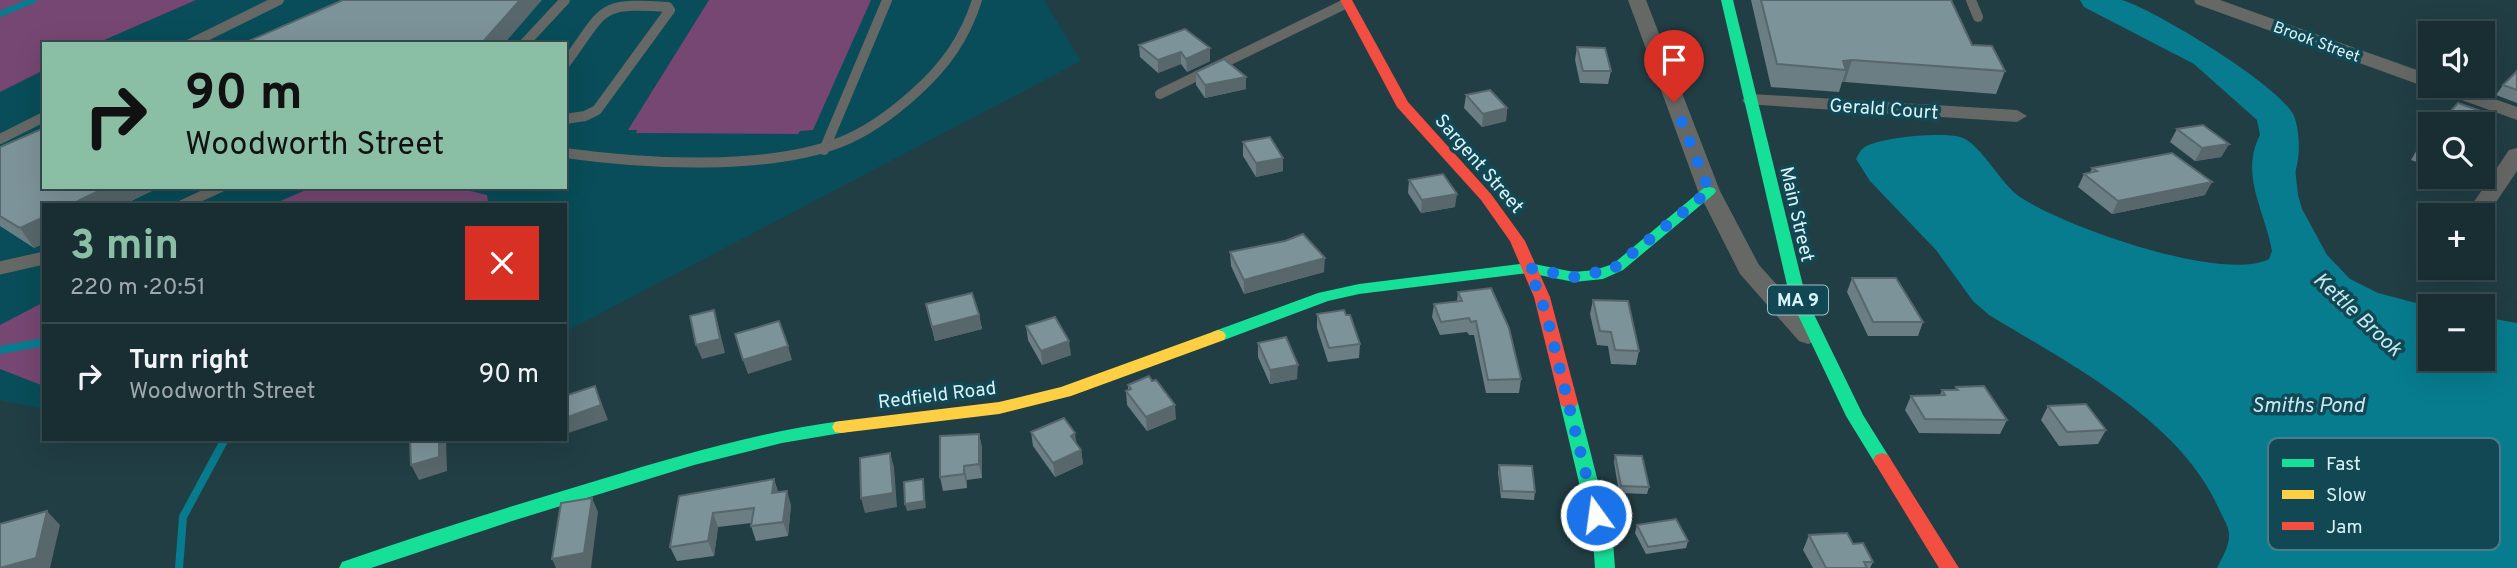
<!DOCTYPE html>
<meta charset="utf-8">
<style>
:root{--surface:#192e33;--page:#22363b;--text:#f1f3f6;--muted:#9fa8ac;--line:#374a4e;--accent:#8abfa5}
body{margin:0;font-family:Overpass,sans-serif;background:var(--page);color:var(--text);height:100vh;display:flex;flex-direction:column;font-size:26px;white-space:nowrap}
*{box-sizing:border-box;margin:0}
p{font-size:23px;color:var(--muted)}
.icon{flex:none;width:38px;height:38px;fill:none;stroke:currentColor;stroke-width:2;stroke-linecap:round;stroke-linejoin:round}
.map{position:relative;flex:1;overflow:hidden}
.side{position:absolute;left:42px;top:203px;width:525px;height:238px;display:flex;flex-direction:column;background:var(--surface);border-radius:0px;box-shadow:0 7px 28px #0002,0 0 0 2px var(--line)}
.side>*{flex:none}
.top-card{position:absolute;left:42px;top:42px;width:525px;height:147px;border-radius:0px;box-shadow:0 7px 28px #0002,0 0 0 2px var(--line);background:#8abfa5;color:#111;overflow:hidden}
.tools{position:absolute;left:2418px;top:21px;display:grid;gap:14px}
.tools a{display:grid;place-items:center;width:77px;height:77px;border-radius:0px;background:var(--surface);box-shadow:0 7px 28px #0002,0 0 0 2px var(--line);font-size:35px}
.pin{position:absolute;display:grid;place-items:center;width:60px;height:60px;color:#fff;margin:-72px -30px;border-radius:50% 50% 50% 0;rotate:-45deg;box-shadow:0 0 7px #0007}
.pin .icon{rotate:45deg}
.me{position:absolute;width:77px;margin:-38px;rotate:346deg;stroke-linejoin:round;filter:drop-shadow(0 0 5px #0008)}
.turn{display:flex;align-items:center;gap:24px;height:147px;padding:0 28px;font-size:32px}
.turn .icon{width:91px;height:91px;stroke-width:2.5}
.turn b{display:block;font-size:49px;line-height:60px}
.round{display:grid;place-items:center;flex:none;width:74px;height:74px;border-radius:0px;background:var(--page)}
.summary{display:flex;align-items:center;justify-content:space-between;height:119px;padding:0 28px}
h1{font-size:42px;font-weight:700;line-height:52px;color:var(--accent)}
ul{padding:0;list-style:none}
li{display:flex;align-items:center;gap:21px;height:105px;padding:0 28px;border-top:2px solid var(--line)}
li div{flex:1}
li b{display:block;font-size:26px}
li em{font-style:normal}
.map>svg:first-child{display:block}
.built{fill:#084d59}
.green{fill:#764772}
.water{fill:#077c8e}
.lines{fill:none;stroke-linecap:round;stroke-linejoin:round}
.stream-far1{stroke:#077c8e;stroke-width:6}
.stream{stroke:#077c8e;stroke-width:8}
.river{fill:#077c8e;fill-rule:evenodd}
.lane-far1{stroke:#656864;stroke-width:10}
.lane{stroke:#656864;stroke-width:13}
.street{fill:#656864;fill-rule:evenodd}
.fast{fill:#16e098;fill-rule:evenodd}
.slow{fill:#ffcf43;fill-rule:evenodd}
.jam{fill:#f24e42;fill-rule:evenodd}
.wall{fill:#6b7e84}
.shaded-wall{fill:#57676b}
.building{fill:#7c9399;stroke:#57676b;stroke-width:2}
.route{stroke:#1a73e8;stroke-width:12;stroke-dasharray:0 21.6}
.labels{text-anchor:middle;stroke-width:7;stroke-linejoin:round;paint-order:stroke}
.far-street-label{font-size:16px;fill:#d9f3f9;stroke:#124853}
.shield{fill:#124853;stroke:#9dc0c7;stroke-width:2}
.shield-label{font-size:18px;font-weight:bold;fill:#d9f3f9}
.street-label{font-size:19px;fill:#d9f3f9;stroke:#124853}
.water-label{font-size:21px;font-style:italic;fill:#c7eaf2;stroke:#124853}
.key{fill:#124853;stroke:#4e7b85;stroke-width:2}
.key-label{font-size:19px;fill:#d9f3f9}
</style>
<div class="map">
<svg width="2517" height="568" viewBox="0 0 2517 568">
<rect width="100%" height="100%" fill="#213e44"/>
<path class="built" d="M 196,0 L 1044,0 L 1081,61 L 565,332 L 565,205 L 44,205 L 44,409 L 0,400 L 0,92 L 44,70 L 44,187 L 565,187 L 565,44 L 95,44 Z"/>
<path class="green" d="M 0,0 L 196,0 L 95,44 L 44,44 L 44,70 L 0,92 Z
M 709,0 L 871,0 L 813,130 L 800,131 L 798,134 L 636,133 L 637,130 L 628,130 Z
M 313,187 L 453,187 L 487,195 L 488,203 L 271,205 Z
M 44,302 L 44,396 L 41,385 L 0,369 L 0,325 Z"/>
<path class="water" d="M 2259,116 L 2275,116 L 2290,122 L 2298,195 L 2302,209 L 2327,255 L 2350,279 L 2378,293 L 2431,307 L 2431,359 L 2483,359 L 2483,317 L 2517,323 L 2517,568 L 2217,568 C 2222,557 2230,546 2229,533 C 2228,525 2222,516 2219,509 C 2180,420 2068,363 1989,315 L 1973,301 L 1936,250 L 1870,181 L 1856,159 C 1858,155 1861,149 1865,147 C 1882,137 1941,132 1960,137 C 1980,142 2000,184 2020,197 C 2063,226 2222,283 2269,259 L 2272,251 C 2264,206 2236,171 2265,126 Z"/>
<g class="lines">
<path class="stream-far1" d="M 0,14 L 34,0"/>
<path class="stream" d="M 0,350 L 44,342
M 179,568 L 183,517 L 225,439"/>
<path class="river" d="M 2080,0 C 2092,0 2110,0 2122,0 C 2155,10 2281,86 2294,116 C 2301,134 2301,168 2290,183 L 2276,187 L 2262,183 L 2256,175 L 2260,135 L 2257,120 L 2194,64 L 2084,7 Z"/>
<path class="lane-far1" d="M 1971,0 L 1978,17
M 190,44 L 279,0
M 524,44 L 565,0
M 565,64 C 606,9 596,2 668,7 L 670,10 L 597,110 L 585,116 L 565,119
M 1160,94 L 1347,3
M 0,139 L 44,117
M 824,150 L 887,0
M 565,153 C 644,164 766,171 841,142 C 869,131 894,112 916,92 C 945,66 965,38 977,0
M 182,205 L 221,187"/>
<path class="lane" d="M 0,268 L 44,258"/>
<path class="street" d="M 1628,0 L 1646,0 L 1720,191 L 1759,265 L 1817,329 L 1821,335 L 1817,341 L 1808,344 L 1799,341 L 1740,274 L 1698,191 Z
M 2194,0 L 2220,0 L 2431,75 L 2431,86 L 2459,86 L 2517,107 L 2517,120 L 2196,4 Z
M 1752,94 L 2017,110 L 2027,116 L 2017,122 L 1745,104 L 1742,100 Z
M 2517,148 L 2517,171 L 2484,220 L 2483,215 L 2465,215 L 2509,150 Z"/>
<path class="fast" d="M 1721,0 L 1733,0 L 1806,298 L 1863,415 L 1891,460 L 1888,465 L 1882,467 L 1876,465 L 1846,416 L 1790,298 Z
M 1709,187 L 1714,188 L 1716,191 L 1714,194 L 1623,270 L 1603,279 L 1574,282 L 1529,273 L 1359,294 L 1328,301 L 1224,340 L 1212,340 L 1210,336 L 1212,332 L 1318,293 L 1359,284 L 1529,263 L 1574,272 L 1595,270 L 1613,264 L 1704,188 Z
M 1569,397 L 1575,399 L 1578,403 L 1613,541 L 1615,568 L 1595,568 L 1593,541 L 1560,403 L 1563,399 Z
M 841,421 L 847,422 L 850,427 L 847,432 L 782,443 L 694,465 L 512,521 L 371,568 L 339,568 L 342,562 C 428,532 515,505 602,479 C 681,455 759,432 841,421 Z"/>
<path class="slow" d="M 1218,330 L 1224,332 L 1226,336 L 1224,340 L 1071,396 L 999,414 L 841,433 L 835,432 L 832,427 L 835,422 L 841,421 L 999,402 L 1061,387 Z"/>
<path class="jam" d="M 1340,0 L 1352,0 L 1408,102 L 1491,194 L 1525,241 L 1550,297 L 1578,403 L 1575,407 L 1563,407 L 1560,403 L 1534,297 L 1510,241 L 1481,200 L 1397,107 Z
M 1882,453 L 1888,455 L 1959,568 L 1939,568 L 1873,460 L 1876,455 Z"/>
</g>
<path class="wall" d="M 1751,0 L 1951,0 L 1972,45 L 2005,71 L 1996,94 L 1845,82 L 1842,82 L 1839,92 L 1771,87 Z
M 1139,45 L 1210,48 L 1210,61 L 1187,72 L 1181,64 L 1158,73 L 1140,57 Z
M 1577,47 L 1611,71 L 1608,84 L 1580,83 L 1575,60 Z
M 2517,71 L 2517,103 L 2496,95 L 2503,85 Z
M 1196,72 L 1246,77 L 1246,89 L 1205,98 L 1196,85 Z
M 1466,95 L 1507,108 L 1506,121 L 1482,127 L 1464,108 Z
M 2177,129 L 2229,144 L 2221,157 L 2195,161 L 2170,142 Z
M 2431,133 L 2431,167 L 2411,160 L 2419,146 Z
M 1243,142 L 1283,158 L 1283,171 L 1256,177 L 1243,156 Z
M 0,147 L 44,187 L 160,187 L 34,248 L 0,226 Z
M 2092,168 L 2205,195 L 2112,214 L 2078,187 L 2084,174 L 2090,173 Z
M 1409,180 L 1455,207 L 1421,213 L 1408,193 Z
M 1230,252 L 1324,272 L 1244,294 L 1231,266 Z
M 1852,278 L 1923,322 L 1918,336 L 1868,336 L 1847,292 Z
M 1458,292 L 1521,379 L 1519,393 L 1486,393 L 1474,335 L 1469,335 L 1467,332 L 1440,335 L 1432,317 L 1434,304 L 1457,301 Z
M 1593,300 L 1639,351 L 1636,365 L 1611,364 L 1608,346 L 1597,345 L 1590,314 Z
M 926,304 L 979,315 L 982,329 L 935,341 Z
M 1317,314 L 1360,344 L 1359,358 L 1328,362 L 1317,328 Z
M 1026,326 L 1071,355 L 1042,365 L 1028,340 Z
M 1258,343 L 1297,379 L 1270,384 L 1258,357 Z
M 1128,385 L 1176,419 L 1147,431 L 1127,405 L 1126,391 L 1128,390 Z
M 1956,387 L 2007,420 L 2000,434 L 1919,433 L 1905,410 L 1911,396 L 1940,395 L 1942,390 L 1955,390 Z
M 2048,406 L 2106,430 L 2098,444 L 2059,446 L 2041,420 Z
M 1031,432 L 1081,450 L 1083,464 L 1055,477 L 1033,446 Z
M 979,434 L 982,448 L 982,478 L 967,480 L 967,488 L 943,491 L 940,477 Z
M 1615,455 L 1649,487 L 1647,494 L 1619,493 L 1614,462 Z
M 1499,465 L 1535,492 L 1534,500 L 1501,498 L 1498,472 Z
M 774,479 L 778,492 L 791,505 L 788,536 L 756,541 L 751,526 L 751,523 L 718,527 L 714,556 L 677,561 L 670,547 L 679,496 Z
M 1637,525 L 1688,541 L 1686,548 L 1646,554 L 1635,533 Z
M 1809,535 L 1853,544 L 1873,562 L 1870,568 L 1813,568 L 1803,550 Z"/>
<path class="shaded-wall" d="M 520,0 L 542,0 L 504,44 L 481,44 Z
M 1210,48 L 1210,61 L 1187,72 L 1186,59 Z
M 1181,52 L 1181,64 L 1158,73 L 1158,60 Z
M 1852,60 L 1845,82 L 1842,82 L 1846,70 L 1843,61 Z
M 1246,77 L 1246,89 L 1205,98 L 1205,85 Z
M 1507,108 L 1506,121 L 1482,127 L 1483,114 Z
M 2229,144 L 2221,157 L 2195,161 L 2202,148 Z
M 1283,158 L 1283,171 L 1256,177 L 1256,163 Z
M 2212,182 L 2205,195 L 2112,214 L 2118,201 Z
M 107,187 L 160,187 L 123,205 L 70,205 Z
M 1457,194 L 1455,207 L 1421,213 L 1422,200 Z
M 44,217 L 44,243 L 34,248 L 20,228 Z
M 1325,258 L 1324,272 L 1244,294 L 1244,280 Z
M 714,310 L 718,324 L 725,353 L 702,359 L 696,345 Z
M 979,315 L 982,329 L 935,341 L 932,327 Z
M 1069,341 L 1071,355 L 1042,365 L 1041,351 Z
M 788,346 L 792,360 L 748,374 L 743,360 Z
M 1298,365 L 1297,379 L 1270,384 L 1270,370 Z
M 595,386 L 608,420 L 565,434 L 565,418 Z
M 1175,405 L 1176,419 L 1147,431 L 1146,417 Z
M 1075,433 L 1077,447 L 1071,436 Z
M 979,434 L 982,448 L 982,478 L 979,464 Z
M 439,439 L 446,439 L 447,471 L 419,480 L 411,465 Z
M 1081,450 L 1083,464 L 1055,477 L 1053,463 Z
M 890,453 L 894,467 L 897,507 L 865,513 L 861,498 Z
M 964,466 L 967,480 L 967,488 L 964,474 Z
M 774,479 L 778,494 L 772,493 Z
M 923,479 L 924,486 L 926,508 L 907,511 L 905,504 Z
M 787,491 L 791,505 L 788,536 L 783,522 Z
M 592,498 L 598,512 L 591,568 L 556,568 L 552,559 Z
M 47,511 L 60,525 L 50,568 L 1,568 Z
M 713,513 L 718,527 L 714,556 L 708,541 Z"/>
<path class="building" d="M 343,0 L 520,0 L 481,44 L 242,44 Z
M 1761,0 L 1951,0 L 1972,45 L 1992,46 L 2005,71 L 1852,60 L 1843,61 L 1846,70 L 1777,64 Z
M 1185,29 L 1210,48 L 1186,59 L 1181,52 L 1158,60 L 1139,45 Z
M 1577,47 L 1605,48 L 1611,71 L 1583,71 Z
M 1224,59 L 1246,77 L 1205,85 L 1196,72 Z
M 2517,71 L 2517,90 L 2503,85 Z
M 1490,90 L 1507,108 L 1483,114 L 1466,95 Z
M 2458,103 L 2489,114 L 2481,124 L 2439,124 Z
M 2203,125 L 2229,144 L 2202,148 L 2177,129 Z
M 44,128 L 44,187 L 107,187 L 70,205 L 44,205 L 44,217 L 20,228 L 0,216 L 0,147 Z
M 2431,133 L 2431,151 L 2419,146 Z
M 1270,137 L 1283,158 L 1256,163 L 1243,142 Z
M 2172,153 L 2212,182 L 2118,201 L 2084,174 L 2097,171 L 2092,168 Z
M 1443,174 L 1457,194 L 1422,200 L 1409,180 Z
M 1303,234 L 1325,258 L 1244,280 L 1230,252 L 1285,241 Z
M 1852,278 L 1896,278 L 1923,322 L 1873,322 Z
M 1491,288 L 1509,328 L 1521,379 L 1488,380 L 1476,321 L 1471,322 L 1469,318 L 1441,322 L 1434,304 L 1462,301 L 1458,292 Z
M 972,293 L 979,315 L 932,327 L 926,304 Z
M 1593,300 L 1628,301 L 1639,351 L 1615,350 L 1611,332 L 1600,331 Z
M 714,310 L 720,339 L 696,345 L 690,316 Z
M 1344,310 L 1346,315 L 1350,315 L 1360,344 L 1329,348 L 1317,314 Z
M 1055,317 L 1069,341 L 1041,351 L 1026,326 Z
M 779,321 L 788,346 L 743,360 L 735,334 Z
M 1286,337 L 1298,365 L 1270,370 L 1258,343 Z
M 1149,376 L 1152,381 L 1156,380 L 1175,405 L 1146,417 L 1126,391 L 1131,389 L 1128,385 Z
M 595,386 L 601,405 L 565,418 L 565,396 Z
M 1984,386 L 2007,420 L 1925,419 L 1911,396 L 1945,395 L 1942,390 L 1958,390 L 1956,387 Z
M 2086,404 L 2106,430 L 2067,432 L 2048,406 Z
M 1064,418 L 1075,433 L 1071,436 L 1081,450 L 1053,463 L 1031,432 Z
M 979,434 L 979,464 L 964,466 L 964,474 L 940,477 L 940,436 Z
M 410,439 L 439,439 L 439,457 L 411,465 Z
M 890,453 L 893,493 L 861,498 L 860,458 Z
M 1615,455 L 1642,456 L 1649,487 L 1621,486 Z
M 1499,465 L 1532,466 L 1535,492 L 1502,491 Z
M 774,479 L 772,493 L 787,491 L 783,522 L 751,526 L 754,508 L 713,513 L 708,541 L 670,547 L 679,496 Z
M 923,479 L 924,501 L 905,504 L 904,482 Z
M 592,498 L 584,553 L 552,559 L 561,503 Z
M 47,511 L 36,558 L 0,568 L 0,524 Z
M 1676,519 L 1688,541 L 1648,547 L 1637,525 Z
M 1847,533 L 1853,544 L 1863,543 L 1873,562 L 1864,562 L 1867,568 L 1826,568 L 1809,535 Z"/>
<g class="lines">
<path class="route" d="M 1596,515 L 1546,313 L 1529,268 L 1574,277 L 1613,269 L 1709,191 L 1674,102"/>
</g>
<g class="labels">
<g class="far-street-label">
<text transform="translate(2317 41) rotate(20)" y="6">Brook Street</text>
</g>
<rect class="shield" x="1768" y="285.5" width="60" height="29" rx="5"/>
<g class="shield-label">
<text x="1798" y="306">MA 9</text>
</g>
<g class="street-label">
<text transform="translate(1884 108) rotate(4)" y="7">Gerald Court</text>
<text transform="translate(1480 163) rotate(49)" y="7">Sargent Street</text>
<text transform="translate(1798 214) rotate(77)" y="7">Main Street</text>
<text transform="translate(937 394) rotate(-7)" y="7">Redfield Road</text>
</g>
<g class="water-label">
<text transform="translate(2358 314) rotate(43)" y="7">Kettle Brook</text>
<text x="2308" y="412">Smiths Pond</text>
</g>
</g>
<rect x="2268" y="438" width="232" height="112" rx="10" class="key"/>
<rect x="2282" y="459" width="32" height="8" fill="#16e098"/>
<rect x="2282" y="490" width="32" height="9" fill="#ffcf43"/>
<rect x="2282" y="522" width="32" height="8" fill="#f24e42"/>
<g class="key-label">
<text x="2326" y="470">Fast</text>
<text x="2326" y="501">Slow</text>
<text x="2326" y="533">Jam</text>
</g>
</svg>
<div class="tools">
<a><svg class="icon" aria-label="sound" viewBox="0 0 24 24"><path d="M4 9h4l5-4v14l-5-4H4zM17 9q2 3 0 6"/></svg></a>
<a><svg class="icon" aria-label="search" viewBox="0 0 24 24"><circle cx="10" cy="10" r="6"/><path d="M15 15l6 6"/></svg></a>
<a>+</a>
<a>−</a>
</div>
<div class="pin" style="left:1674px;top:102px;background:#d93025"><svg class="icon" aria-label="arrive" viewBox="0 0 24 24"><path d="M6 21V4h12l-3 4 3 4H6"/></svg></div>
<svg class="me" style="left:1596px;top:515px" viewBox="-20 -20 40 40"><circle r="17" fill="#1a73e8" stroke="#fff" stroke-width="3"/><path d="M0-11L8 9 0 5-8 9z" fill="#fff"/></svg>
<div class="top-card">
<div class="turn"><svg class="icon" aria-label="right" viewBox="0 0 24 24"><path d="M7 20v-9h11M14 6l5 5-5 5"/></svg><div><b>90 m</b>Woodworth Street</div></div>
</div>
<section class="side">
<div class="summary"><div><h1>3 min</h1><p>220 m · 20:51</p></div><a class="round" style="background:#d93025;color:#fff"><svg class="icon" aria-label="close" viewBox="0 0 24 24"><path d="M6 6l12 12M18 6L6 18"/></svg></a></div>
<ul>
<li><svg class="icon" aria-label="right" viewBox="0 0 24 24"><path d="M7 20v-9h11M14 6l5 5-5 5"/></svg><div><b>Turn right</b><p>Woodworth Street</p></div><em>90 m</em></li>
</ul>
</section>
</div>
